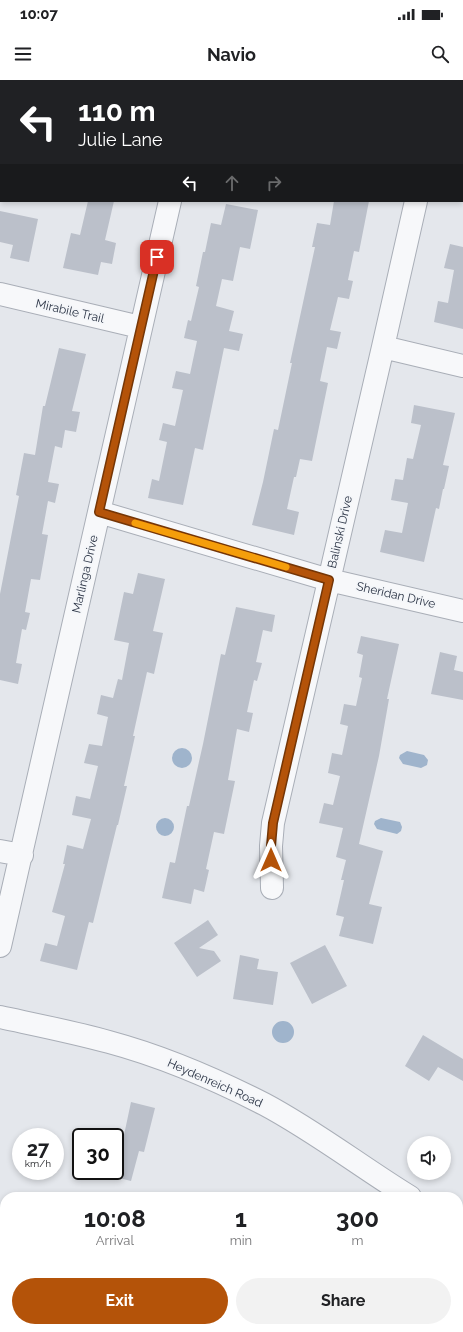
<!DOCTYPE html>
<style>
:root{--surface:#fff;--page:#f2f2f2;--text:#202124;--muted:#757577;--accent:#b45309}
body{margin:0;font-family:Raleway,sans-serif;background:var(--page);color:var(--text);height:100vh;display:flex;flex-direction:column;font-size:15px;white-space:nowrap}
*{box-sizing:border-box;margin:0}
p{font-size:13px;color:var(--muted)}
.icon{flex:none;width:22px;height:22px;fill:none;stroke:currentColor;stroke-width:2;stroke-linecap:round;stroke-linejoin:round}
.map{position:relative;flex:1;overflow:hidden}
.side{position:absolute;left:0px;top:1112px;width:463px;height:140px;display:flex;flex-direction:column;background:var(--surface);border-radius:16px 16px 0 0;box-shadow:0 2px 6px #0003}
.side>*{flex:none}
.banner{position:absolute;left:0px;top:0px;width:463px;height:122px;box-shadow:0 2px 6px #0003;background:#202124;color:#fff;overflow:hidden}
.controls{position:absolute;left:407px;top:1056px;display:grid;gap:8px}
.controls a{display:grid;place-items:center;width:44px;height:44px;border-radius:50%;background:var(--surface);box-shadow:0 2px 6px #0003;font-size:20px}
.speed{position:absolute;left:12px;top:1048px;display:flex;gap:8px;font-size:20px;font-weight:700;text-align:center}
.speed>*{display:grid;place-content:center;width:52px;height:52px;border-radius:50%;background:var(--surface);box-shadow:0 2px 6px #0003;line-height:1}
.speed small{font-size:10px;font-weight:400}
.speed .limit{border:2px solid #111;border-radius:6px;background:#fff;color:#111}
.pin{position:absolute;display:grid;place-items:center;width:34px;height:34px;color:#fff;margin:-17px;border-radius:8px;box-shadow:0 2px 6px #0006}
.me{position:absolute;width:44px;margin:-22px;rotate:0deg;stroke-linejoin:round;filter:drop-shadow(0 0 3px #0008)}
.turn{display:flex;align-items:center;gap:14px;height:84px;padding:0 12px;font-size:18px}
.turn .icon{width:52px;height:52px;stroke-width:2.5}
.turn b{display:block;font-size:28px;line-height:34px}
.lanes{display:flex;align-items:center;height:38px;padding:0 12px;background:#0003;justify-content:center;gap:20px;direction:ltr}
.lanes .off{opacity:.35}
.eta{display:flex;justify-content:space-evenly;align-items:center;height:68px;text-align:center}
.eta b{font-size:24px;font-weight:700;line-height:28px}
.button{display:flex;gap:8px;margin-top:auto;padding:8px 12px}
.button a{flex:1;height:46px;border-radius:24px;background:var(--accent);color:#fff;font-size:16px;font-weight:700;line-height:46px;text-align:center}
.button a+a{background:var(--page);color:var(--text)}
.status{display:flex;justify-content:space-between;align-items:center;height:28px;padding:0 20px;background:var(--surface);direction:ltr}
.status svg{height:11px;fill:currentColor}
header{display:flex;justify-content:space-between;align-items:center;height:52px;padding:0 12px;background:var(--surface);font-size:18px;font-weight:700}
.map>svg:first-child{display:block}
.water{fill:#9fb4cc}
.building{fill:#bbc0ca}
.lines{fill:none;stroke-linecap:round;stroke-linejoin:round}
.minor-casing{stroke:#a9aeb7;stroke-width:24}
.minor{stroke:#f7f8fa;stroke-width:22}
.route-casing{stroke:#753606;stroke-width:10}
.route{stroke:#b45309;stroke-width:7}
.slow{stroke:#f59e0b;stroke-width:7}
.labels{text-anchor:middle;stroke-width:3.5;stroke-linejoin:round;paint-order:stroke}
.street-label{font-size:12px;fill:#2b3445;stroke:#f4f6f9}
</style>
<div class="status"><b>10:07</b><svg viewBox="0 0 49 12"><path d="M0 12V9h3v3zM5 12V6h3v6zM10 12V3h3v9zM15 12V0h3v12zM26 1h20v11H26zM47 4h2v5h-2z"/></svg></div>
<header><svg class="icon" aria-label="menu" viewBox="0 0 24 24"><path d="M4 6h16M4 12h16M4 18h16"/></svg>Navio<svg class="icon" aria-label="search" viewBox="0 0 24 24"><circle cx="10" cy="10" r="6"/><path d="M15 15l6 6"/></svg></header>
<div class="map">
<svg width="463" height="1252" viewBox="0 0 463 1252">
<rect width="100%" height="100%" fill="#e4e7ec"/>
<path class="water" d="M172 678a10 10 0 1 1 20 0a10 10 0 1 1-20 0Z
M 407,671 L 424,675 L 428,680 L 427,685 L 421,688 L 403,684 L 399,678 L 400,675 Z
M156 747a9 9 0 1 1 18 0a9 9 0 1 1-18 0Z
M 381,738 L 400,742 L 402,747 L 401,751 L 397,754 L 377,749 L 374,744 L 375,741 Z
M272 952a11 11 0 1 1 22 0a11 11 0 1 1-22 0Z"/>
<path class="building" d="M 88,121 L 114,121 L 105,160 L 116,163 L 112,184 L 101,182 L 98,195 L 63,188 L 71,153 L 80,155 Z
M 334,121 L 369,121 L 359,172 L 354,171 L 348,200 L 353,201 L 349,219 L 338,217 L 330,250 L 341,252 L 337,269 L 327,267 L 320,301 L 328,303 L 312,381 L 300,379 L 296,397 L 294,397 L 287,429 L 299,432 L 294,455 L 252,445 L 263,402 L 274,349 L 278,350 L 292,283 L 290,283 L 315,167 L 312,167 L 317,143 L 330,145 Z
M 226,124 L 258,130 L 250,169 L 240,167 L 233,201 L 222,199 L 216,226 L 234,231 L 229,251 L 243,254 L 239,271 L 224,268 L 203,370 L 195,368 L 183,425 L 148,418 L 152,399 L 159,401 L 167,362 L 159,360 L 163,343 L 175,346 L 183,310 L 172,308 L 176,291 L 190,294 L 197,261 L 184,258 L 188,240 L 191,241 L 199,207 L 196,206 L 203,172 L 205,172 L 211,143 L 221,145 Z
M 0,131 L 38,139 L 29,182 L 10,178 L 13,165 L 0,162 Z
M 450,164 L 463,167 L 463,249 L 434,242 L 438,221 L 448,223 L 454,190 L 444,188 Z
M 59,268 L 86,274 L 72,331 L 80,332 L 76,352 L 65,350 L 62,368 L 55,366 L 48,402 L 59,404 L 55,423 L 48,421 L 42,454 L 48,455 L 40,500 L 31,499 L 25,532 L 30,533 L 26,550 L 22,549 L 16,583 L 22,584 L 18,604 L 0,600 L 0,514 L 19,416 L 16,415 L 24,373 L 35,375 L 43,326 L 45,326 Z
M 414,325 L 455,333 L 443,385 L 449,386 L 444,409 L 443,409 L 439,429 L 436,428 L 424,482 L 380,472 L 385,450 L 402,453 L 408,423 L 391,420 L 395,399 L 403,400 L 407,378 L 413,379 L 421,345 L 411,343 Z
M 138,493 L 165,499 L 153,551 L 163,553 L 154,594 L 147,592 L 133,656 L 135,656 L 124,706 L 127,706 L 118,745 L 117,745 L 93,843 L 89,842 L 77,890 L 40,881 L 45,863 L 57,866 L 65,836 L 52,832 L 65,784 L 63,784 L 67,765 L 83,769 L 91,739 L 72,735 L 76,716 L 90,719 L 98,686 L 84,683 L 89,664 L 102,666 L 108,637 L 97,634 L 101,615 L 113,618 L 118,599 L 122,600 L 129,563 L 114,560 L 124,512 L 133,514 Z
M 236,527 L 275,535 L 272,552 L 263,550 L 256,582 L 262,583 L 257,601 L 254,600 L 247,632 L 253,633 L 249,652 L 237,649 L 228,700 L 235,701 L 224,754 L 214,752 L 206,789 L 209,790 L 204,812 L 194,809 L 191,824 L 162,818 L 170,782 L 175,783 L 187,726 L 189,726 L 203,664 L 221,574 L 225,575 Z
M 361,556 L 399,564 L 387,619 L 389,619 L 379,676 L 359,764 L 383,771 L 369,824 L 382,827 L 373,864 L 339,856 L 344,837 L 336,835 L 344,800 L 341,800 L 346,780 L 336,777 L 343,748 L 319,743 L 324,723 L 333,725 L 340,696 L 328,693 L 332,673 L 342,675 L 348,646 L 340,644 L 344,624 L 356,626 L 362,598 L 359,597 L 363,575 L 357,573 Z
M 440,572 L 457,576 L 454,590 L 463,592 L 463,620 L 431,614 Z
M 208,840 L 218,855 L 199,868 L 214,871 L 221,881 L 197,897 L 174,863 Z
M 325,865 L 347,906 L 312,924 L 290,883 Z
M 240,875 L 259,879 L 257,889 L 278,892 L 273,925 L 233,919 Z
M 423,955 L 463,979 L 463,1001 L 438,987 L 429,1001 L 405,986 Z
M 131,1022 L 155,1028 L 144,1072 L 139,1071 L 131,1101 L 115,1097 L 115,1073 L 120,1074 Z"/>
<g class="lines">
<defs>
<path id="minor" d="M 126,0 L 130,1
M 198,1 L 199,0
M 443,1 L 443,0
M 462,40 L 463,40
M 0,214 L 140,247
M 383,267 L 463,286
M 99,432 L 329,500 L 463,531
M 0,771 L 22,775
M 272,808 L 271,766 L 273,743 L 383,267 L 416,121
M 0,866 L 170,121
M 0,937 C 37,945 73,952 109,962 C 161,976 217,1000 264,1024 C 315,1051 361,1087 410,1117
M 458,1147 L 463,1150"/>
</defs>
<use href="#minor" class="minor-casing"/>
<use href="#minor" class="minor"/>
</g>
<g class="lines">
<defs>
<path id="route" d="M 157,177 L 99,432 L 329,500 L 273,743 L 271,766 L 271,780"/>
</defs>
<use href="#route" class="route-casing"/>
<use href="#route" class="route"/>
<path class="slow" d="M 135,443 L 286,487"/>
</g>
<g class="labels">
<g class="street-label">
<text transform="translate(70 231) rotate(13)" y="4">Mirabile Trail</text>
<text transform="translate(340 452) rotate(-77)" y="4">Balinski Drive</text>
<text transform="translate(85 494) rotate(-77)" y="4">Marlinga Drive</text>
<text transform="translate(396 515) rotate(13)" y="4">Sheridan Drive</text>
<text transform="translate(215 1003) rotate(24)" y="4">Heydenreich Road</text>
</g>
</g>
</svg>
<div class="controls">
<a><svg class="icon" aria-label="sound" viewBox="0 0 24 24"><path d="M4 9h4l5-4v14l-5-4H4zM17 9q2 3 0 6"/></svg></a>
</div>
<div class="speed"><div>27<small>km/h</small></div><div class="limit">30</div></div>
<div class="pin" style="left:157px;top:177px;background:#d93025"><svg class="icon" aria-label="arrive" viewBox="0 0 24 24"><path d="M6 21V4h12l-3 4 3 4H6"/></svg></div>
<svg class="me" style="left:271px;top:780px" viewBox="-20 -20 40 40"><path d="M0-17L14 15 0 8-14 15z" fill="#b45309" stroke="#fff" stroke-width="4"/></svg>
<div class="banner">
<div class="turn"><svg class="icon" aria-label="left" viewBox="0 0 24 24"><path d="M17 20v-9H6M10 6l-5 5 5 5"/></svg><div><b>110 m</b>Julie Lane</div></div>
<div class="lanes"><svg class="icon" aria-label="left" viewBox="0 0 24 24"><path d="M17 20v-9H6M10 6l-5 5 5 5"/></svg><svg class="icon off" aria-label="ahead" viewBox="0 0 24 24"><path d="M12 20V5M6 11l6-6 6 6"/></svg><svg class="icon off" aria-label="right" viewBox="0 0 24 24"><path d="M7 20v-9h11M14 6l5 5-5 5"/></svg></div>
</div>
<section class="side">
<div class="eta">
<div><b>10:08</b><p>Arrival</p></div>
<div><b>1</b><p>min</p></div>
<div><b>300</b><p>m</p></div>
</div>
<div class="button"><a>Exit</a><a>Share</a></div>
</section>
</div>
